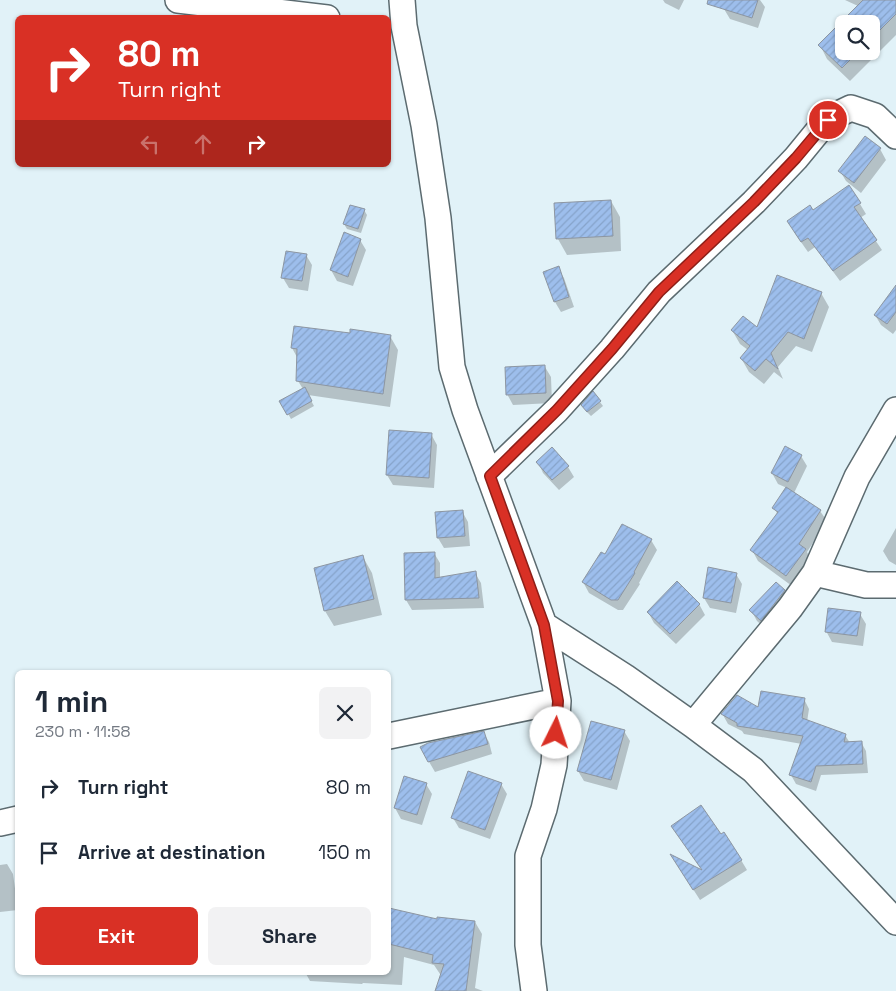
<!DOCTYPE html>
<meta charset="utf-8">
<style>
:root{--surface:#fff;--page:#f2f2f3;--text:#1f2937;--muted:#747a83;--accent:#d93025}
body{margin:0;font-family:"Space Grotesk",sans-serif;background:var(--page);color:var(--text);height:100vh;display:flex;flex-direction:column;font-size:19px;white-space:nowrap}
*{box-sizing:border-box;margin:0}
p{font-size:16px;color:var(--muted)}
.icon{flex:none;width:28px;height:28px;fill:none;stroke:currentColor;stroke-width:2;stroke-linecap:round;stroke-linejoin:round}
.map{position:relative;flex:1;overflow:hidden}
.side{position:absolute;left:15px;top:670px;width:376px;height:305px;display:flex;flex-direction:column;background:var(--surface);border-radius:8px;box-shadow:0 1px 4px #0004}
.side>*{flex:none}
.top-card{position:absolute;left:15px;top:15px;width:376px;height:152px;border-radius:8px;box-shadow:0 1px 4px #0004;background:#d93025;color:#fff;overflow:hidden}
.controls{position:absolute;left:835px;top:15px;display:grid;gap:10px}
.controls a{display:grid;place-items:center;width:45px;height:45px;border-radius:8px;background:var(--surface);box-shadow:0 1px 4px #0004;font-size:25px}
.pin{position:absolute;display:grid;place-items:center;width:42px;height:42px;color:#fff;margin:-21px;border:2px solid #fff;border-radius:50%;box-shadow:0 1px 5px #0007}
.me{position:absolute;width:55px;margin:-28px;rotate:4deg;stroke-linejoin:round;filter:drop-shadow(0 0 4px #0008)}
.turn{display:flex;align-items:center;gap:18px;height:105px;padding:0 20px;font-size:22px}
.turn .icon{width:65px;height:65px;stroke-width:2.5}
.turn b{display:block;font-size:35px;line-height:42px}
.lanes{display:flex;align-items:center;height:48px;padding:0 20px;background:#0003;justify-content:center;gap:25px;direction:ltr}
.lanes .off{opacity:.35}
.round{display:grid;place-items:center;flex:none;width:52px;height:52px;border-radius:8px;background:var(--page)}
.summary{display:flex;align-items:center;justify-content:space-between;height:85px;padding:0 20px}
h1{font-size:30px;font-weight:800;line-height:38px}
.cta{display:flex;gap:10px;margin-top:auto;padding:10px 20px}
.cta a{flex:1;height:58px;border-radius:8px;background:var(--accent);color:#fff;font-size:20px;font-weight:800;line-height:58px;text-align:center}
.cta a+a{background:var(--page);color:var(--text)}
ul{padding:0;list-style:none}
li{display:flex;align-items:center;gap:15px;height:65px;padding:0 20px}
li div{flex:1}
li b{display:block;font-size:19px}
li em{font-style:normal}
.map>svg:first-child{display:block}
.shadow{fill:#0003;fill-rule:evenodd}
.building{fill:url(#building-hatch);stroke:#8d96a1}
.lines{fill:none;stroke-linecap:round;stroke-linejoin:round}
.minor-casing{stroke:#5c6b70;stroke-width:28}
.minor{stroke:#fff;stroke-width:25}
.route-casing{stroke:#8d1f18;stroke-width:12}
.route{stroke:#d93025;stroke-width:9}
</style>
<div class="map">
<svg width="896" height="991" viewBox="0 0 896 991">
<defs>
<pattern id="building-hatch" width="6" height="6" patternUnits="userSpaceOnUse" patternTransform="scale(1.25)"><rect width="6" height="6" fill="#9dbeec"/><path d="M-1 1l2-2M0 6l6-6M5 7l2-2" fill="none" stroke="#86a3ca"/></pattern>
</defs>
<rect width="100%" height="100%" fill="#e1f2f8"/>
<path class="shadow" d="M 663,0 L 684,0 L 679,10 L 665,3 Z
M 727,0 L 760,0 L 765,7 L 758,28 L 730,19 L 724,9 Z
M 845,0 L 896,0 L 896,35 L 850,81 L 827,59 L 820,45 L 858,6 ZM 844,24 L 871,24 L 871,51 L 844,51 Z
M 866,138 L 880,149 L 886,160 L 861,193 L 846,181 L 840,171 Z
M 611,201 L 620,217 L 621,251 L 567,255 L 558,239 L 556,204 Z
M 860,204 L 866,214 L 860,218 L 882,250 L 840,281 L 815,247 L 808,252 L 794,232 L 812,211 Z
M 364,210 L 367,215 L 361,233 L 347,229 L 344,224 Z
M 360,240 L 366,250 L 353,286 L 337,281 L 331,270 Z
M 306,255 L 312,265 L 308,291 L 289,288 L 283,278 Z
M 558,268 L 564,278 L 574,307 L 561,312 L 555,302 Z
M 896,292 L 896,330 L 893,334 L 881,325 L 875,315 Z
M 821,293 L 829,307 L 812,352 L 796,346 L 778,367 L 783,379 L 774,372 L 764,384 L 749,372 L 741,358 L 748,350 L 740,344 L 732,330 L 758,329 Z
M 351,334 L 390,336 L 398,350 L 390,407 L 308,395 L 314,406 L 291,419 L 281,401 L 303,389 L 298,381 L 298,359 L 292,348 Z
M 545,367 L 551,377 L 552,403 L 513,405 L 507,394 Z
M 600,402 L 603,406 L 591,416 L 585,410 Z
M 431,434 L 437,445 L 434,488 L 393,485 L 387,475 Z
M 785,448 L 801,456 L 807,466 L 794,493 L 820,511 L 827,521 L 807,552 L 811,560 L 792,586 L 758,561 L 752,550 L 778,515 L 774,508 L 787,488 L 778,484 L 772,473 Z
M 538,462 L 568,467 L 574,477 L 559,490 L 543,473 Z
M 462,511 L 468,522 L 470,546 L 444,548 L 438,538 Z
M 896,528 L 896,565 L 889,561 L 883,551 Z
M 651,540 L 657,550 L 639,583 L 640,584 L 623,610 L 618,610 L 589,593 L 583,582 L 606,556 Z
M 434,553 L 440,563 L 440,578 L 475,573 L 481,583 L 484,608 L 412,610 L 406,600 L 405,554 Z
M 363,557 L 372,573 L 382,615 L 334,626 L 325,611 Z
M 736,574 L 742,584 L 736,613 L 710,608 L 704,598 Z
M 784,591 L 790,601 L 767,630 L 757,621 L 751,610 Z
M 699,604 L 705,615 L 676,644 L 654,623 L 648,612 Z
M 860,614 L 866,624 L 863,646 L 832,642 L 826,631 Z
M 804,699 L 809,709 L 807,722 L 845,735 L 850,743 L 861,742 L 866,751 L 868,773 L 821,775 L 816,791 L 796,784 L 791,775 L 802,744 L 744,734 L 742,731 L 728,724 L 723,715 Z
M 624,731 L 630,741 L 617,790 L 584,781 L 578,771 Z
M 483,732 L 489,742 L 492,754 L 435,772 L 421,748 Z
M 426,784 L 432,794 L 422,825 L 401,819 L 395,808 Z
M 501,784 L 507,794 L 490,839 L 459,828 L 453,818 Z
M 721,835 L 741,860 L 747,870 L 700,900 L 677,864 L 704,873 Z
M 7,864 L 13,874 L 18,910 L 0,912 L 0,865 Z
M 389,909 L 438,921 L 475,922 L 482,934 L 475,988 L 483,991 L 436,991 L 442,975 L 440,974 L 434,965 L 404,957 L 402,985 L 363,983 L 362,984 L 310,981 L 305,972 L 389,972 Z"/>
<path class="building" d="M 708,0 L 758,0 L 752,18 L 707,4 Z
M 863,0 L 896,0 L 896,14 L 871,39 L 871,24 L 844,24 L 844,51 L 859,51 L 842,68 L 818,45 Z
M 865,136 L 881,148 L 854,183 L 838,171 Z
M 849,185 L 861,203 L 854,207 L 877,240 L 833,271 L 808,238 L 801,242 L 787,221 L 810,205 L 813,210 Z
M 611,200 L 613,236 L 556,239 L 554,203 Z
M 350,205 L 365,209 L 358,229 L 343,224 Z
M 344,232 L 361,239 L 348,277 L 330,270 Z
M 286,251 L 307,254 L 302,281 L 281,278 Z
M 559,266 L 569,297 L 554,302 L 543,272 Z
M 777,275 L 822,292 L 804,339 L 788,332 L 771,353 L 778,369 L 766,359 L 755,371 L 740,358 L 750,346 L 731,330 L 743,316 L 757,327 Z
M 896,285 L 896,312 L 887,324 L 874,315 Z
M 294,326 L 350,333 L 350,329 L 391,335 L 383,394 L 296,381 L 297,349 L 291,348 Z
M 545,365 L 546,393 L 506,395 L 505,367 Z
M 305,387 L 312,401 L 287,415 L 279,401 Z
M 593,391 L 601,401 L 587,412 L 581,405 Z
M 389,430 L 432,433 L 429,478 L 386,475 Z
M 785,446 L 802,455 L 788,482 L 771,473 Z
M 552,447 L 569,466 L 552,480 L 536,462 Z
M 786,487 L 821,510 L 799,544 L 806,549 L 786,576 L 750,550 L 778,512 L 772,508 Z
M 463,510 L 465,536 L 437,538 L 435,512 Z
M 622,524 L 652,539 L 634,572 L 635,573 L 618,600 L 611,600 L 582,582 L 601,552 L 605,554 Z
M 435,552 L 435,578 L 476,571 L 479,598 L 405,600 L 404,553 Z
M 363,555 L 374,599 L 324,611 L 314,568 Z
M 708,567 L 737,573 L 731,603 L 703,598 Z
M 677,581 L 700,604 L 670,634 L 647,612 Z
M 776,582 L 785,590 L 761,621 L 749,610 Z
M 828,608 L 861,612 L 857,636 L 825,632 Z
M 761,691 L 805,698 L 802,718 L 846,734 L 844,742 L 862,741 L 863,764 L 816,766 L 811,782 L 789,775 L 803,736 L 737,726 L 737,723 L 721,714 L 737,695 L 758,707 Z
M 591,721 L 625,730 L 611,780 L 577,771 Z
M 484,731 L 488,744 L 428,762 L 420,747 L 428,743 Z
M 468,771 L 502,783 L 485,830 L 451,818 Z
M 404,776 L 427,783 L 417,815 L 394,808 Z
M 701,805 L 721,834 L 724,832 L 742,860 L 693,890 L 670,854 L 702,870 L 671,826 Z
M 389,908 L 437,919 L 437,917 L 475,921 L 466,991 L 435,991 L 444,964 L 432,963 L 433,955 L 389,944 Z"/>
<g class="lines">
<defs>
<path id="minor" d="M 178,0 L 327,18
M 402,0 L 404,26 L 424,125 L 438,218 L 452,367 L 465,410 L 544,625 L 558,701 L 554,765 L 544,809 L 528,856 L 528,945 L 534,991
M 489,476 L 557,410 L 612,349 L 659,292 L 754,202 L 796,158 L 828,119 L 851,108 L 875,116 L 896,136
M 815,573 L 857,477 L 896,410
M 544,625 L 625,677 L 693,725 L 753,770 L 896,922
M 693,725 L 790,608 L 815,573 L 866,585 L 896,585
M 389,736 L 558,701
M 0,823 L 18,819"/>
</defs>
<use href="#minor" class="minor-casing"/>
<use href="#minor" class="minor"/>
</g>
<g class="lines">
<defs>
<path id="route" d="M 556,733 L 558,701 L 544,625 L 490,476 L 557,410 L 612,349 L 659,292 L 754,202 L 796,158 L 828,120"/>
</defs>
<use href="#route" class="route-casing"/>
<use href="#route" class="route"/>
</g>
</svg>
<div class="controls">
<a><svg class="icon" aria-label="search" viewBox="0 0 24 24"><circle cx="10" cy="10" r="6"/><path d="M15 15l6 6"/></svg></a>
</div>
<div class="pin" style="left:828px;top:120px;background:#d93025"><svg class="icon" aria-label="arrive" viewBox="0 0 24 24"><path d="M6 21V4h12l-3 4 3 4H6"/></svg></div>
<svg class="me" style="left:556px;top:733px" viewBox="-20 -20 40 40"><circle r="19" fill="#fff"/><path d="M0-13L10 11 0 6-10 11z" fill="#d93025"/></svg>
<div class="top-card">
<div class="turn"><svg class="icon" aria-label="right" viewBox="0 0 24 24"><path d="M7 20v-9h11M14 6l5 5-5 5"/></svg><div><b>80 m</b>Turn right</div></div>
<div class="lanes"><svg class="icon off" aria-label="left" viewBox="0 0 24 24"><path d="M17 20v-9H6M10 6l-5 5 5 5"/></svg><svg class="icon off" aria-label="ahead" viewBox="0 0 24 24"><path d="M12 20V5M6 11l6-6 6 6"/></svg><svg class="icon" aria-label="right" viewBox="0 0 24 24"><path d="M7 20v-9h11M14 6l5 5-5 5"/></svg></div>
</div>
<section class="side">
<div class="summary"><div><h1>1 min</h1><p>230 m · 11:58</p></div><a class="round"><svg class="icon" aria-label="close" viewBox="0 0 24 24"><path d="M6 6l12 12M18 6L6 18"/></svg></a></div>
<ul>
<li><svg class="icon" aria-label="right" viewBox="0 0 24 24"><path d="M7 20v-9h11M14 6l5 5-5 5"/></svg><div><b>Turn right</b></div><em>80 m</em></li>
<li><svg class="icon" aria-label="arrive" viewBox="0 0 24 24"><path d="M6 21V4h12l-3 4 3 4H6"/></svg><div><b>Arrive at destination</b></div><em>150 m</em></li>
</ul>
<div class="cta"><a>Exit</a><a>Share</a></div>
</section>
</div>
